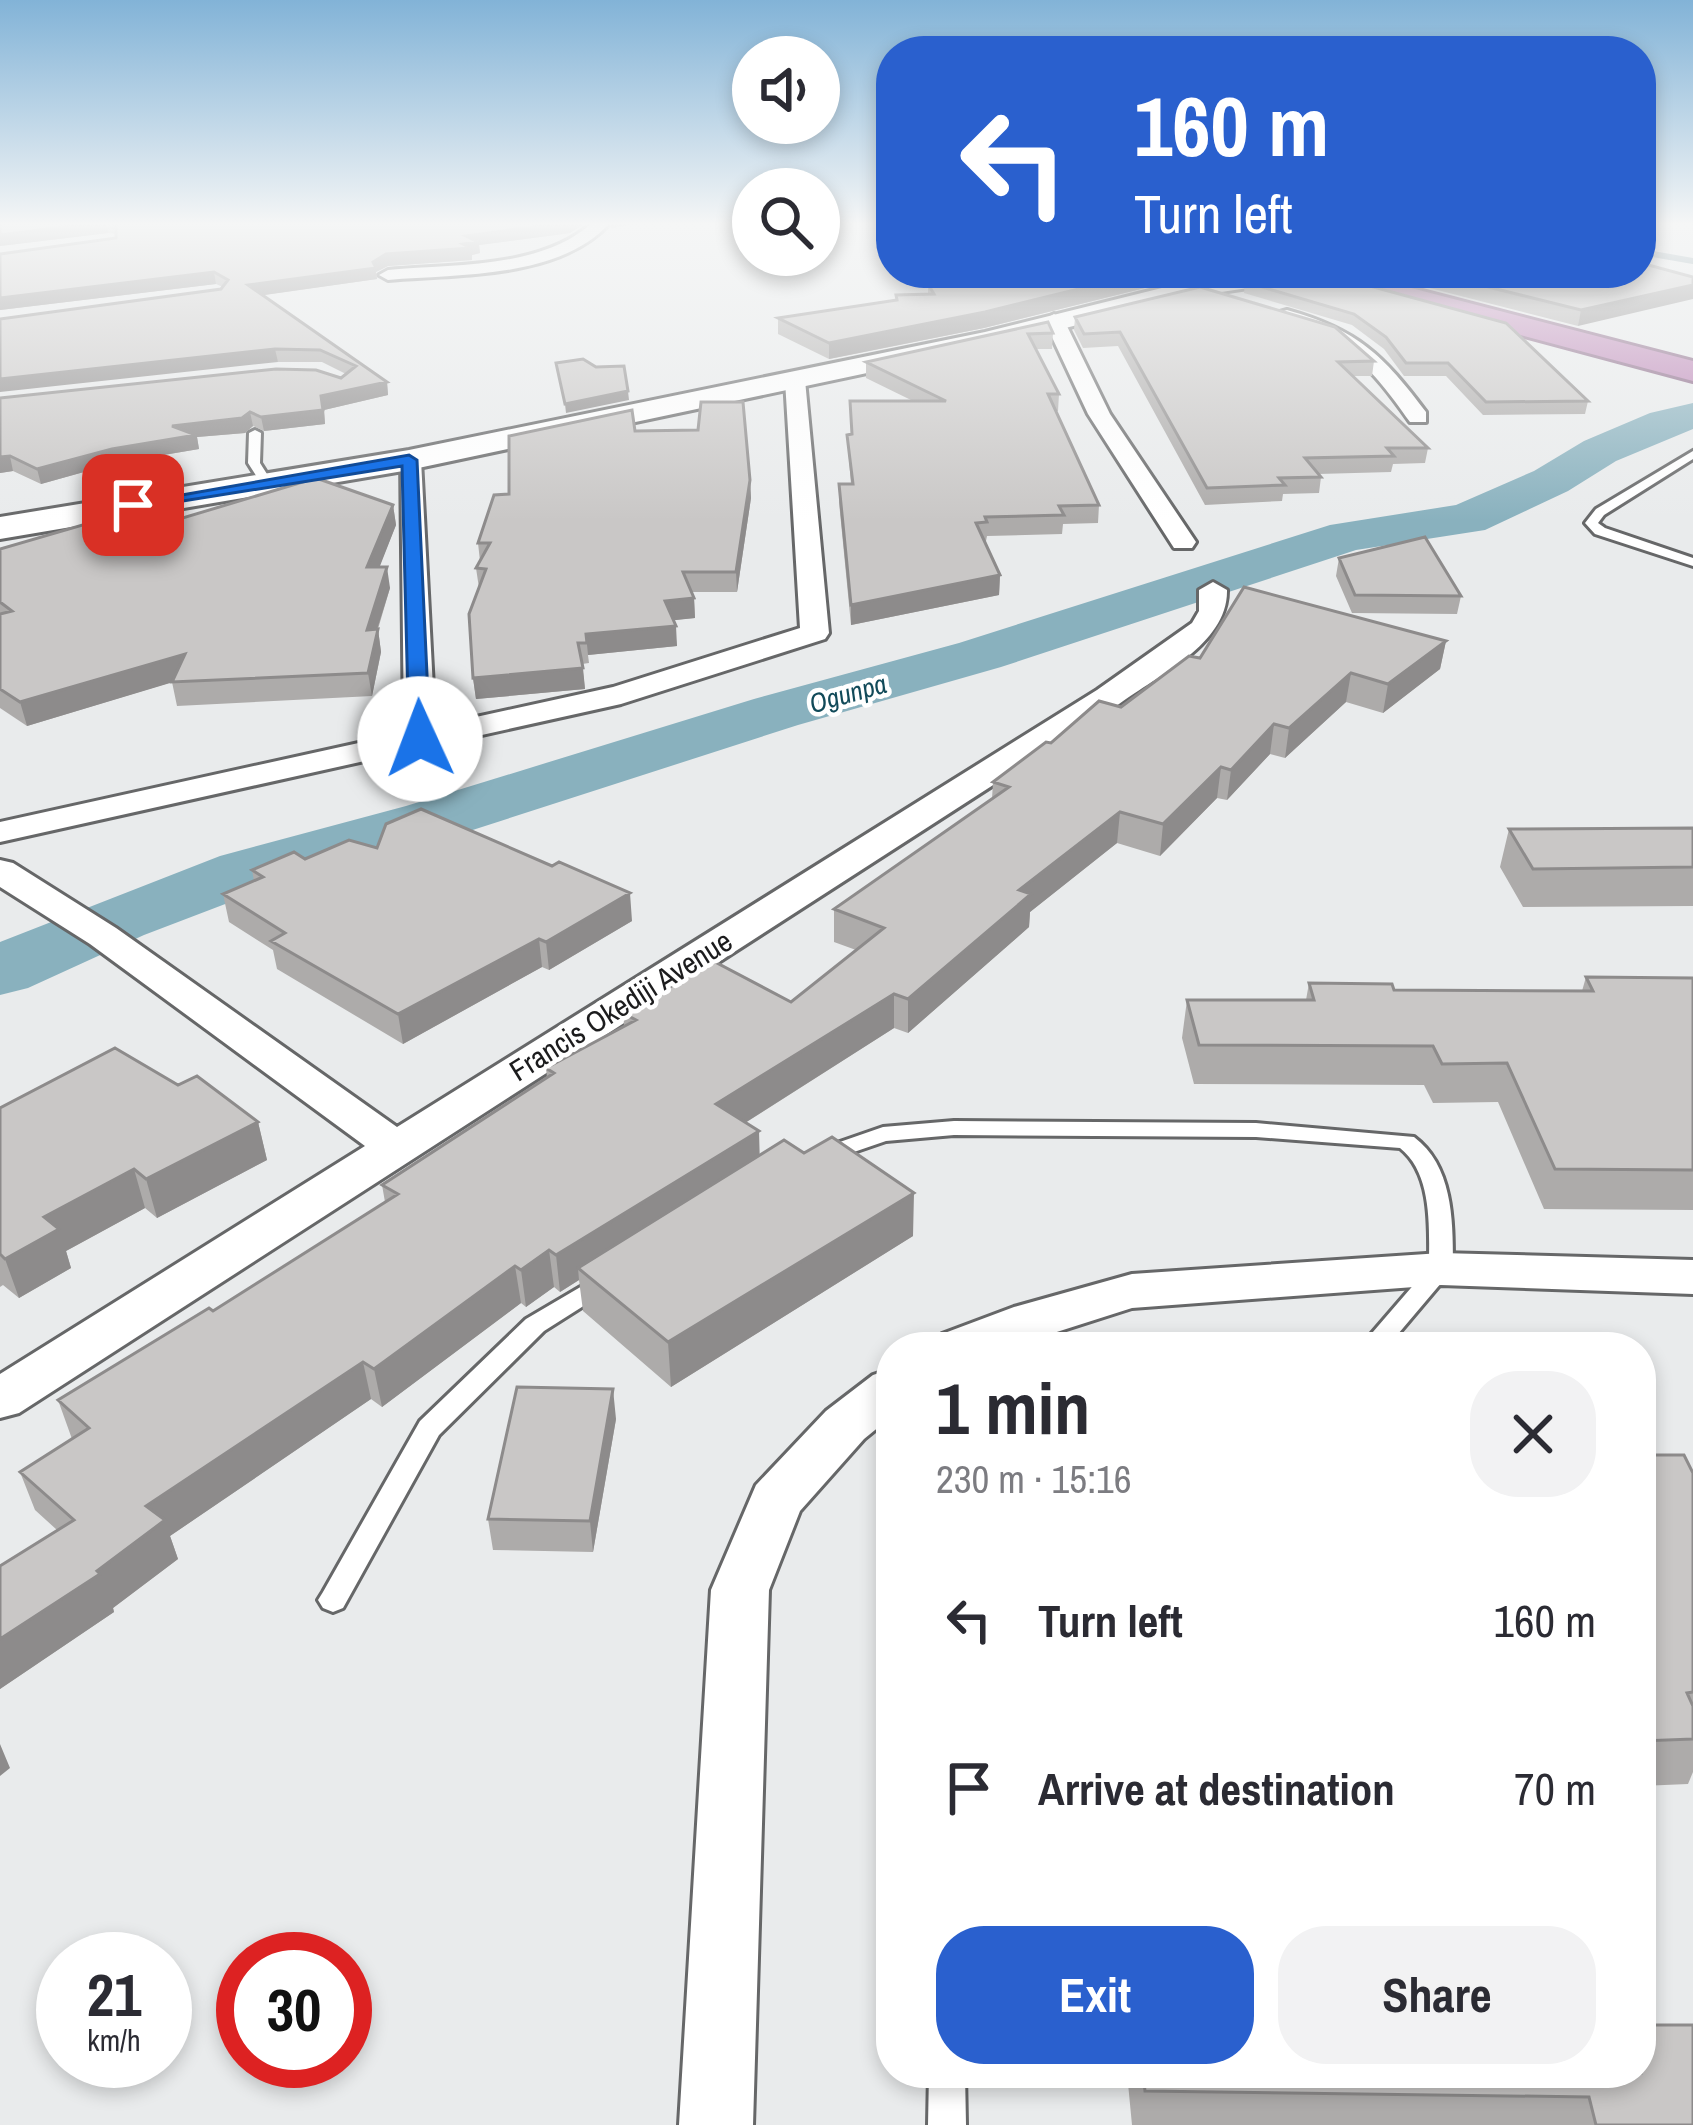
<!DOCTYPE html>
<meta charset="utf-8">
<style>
:root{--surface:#fff;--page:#f2f2f3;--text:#2b2b33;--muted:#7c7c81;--accent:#2a60ce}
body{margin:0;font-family:"Archivo Narrow",sans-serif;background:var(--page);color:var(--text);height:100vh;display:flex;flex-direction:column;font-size:45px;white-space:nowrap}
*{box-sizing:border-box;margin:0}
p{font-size:39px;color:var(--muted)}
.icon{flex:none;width:66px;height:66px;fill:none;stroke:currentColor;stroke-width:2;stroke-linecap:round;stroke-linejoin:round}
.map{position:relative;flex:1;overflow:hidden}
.side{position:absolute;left:876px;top:1332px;width:780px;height:756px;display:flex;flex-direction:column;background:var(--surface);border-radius:48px;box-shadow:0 6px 18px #0003}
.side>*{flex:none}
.hud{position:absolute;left:876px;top:36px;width:780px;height:252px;border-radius:48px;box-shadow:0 6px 18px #0003;background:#2a60ce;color:#fff;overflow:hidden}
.controls{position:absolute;left:732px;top:36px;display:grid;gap:24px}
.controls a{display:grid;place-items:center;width:108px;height:108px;border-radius:50%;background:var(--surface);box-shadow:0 6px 18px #0003;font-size:60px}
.speed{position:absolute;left:36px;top:1932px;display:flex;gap:24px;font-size:60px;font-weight:700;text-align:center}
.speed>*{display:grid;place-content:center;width:156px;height:156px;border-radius:50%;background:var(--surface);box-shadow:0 6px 18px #0003;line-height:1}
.speed small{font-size:30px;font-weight:400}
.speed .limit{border:18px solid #d22;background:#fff;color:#111}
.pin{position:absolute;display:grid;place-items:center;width:102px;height:102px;color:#fff;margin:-51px;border-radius:24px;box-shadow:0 6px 18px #0006}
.me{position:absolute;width:132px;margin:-66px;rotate:358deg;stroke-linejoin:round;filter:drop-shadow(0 0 9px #0008)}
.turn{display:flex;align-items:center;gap:42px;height:252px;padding:0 60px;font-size:54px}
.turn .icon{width:156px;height:156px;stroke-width:2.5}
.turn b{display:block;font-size:84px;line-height:102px}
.round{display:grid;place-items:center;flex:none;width:126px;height:126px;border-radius:48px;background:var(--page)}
.overview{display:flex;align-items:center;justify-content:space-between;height:204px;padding:0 60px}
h1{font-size:72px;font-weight:800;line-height:90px}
.primary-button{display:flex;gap:24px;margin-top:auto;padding:24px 60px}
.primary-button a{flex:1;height:138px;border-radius:48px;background:var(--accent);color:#fff;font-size:48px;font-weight:800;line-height:138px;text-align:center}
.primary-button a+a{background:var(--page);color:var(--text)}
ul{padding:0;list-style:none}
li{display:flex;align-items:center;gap:36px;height:168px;padding:0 60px}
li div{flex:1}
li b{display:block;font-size:45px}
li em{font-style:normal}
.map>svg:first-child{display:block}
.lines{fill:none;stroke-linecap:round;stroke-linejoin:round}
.stream{stroke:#68848e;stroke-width:6}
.river{fill:#89b1be;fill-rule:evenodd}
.lane-casing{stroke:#666768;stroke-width:6}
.street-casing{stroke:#666768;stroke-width:6}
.secondary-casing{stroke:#666768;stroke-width:6}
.highway-casing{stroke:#835e80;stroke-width:6}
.lane{fill:#fff;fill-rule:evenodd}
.street{fill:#fff;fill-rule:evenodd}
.secondary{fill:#fff;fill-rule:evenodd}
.highway{fill:#bb81b5;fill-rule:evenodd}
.wall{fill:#adabaa}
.shaded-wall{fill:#8d8b8b}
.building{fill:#c9c7c6;stroke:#8d8b8b;stroke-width:3}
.route{fill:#1a73e8;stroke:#114b97;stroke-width:3}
.labels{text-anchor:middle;stroke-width:9;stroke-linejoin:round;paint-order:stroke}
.far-water-label{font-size:27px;font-style:italic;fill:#114a59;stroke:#fff}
.street-label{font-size:30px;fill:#1c1c1d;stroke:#fff}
</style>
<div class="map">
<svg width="1693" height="2125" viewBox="0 0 1693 2125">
<rect width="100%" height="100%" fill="#e9ebec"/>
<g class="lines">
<path class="stream" d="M 1641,252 L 1693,261"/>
<path class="river" d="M 1693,403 L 1693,429 L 1616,461 L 1568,491 L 1485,530 L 1356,550 L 1001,667 L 798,725 L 454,836 L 272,886 L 144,935 L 28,988 L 0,995 L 0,942 L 220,856 L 406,806 L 754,699 L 959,643 L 1330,525 L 1456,505 L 1534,471 L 1584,441 L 1650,413 Z"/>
<defs>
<path id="lane" d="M 1424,273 L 1442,273 L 1396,284 L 1392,281 Z
M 255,430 L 261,433 L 260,463 L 272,482 L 266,486 L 262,485 L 248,463 L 249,433 Z
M 1693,451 L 1693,459 L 1604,515 L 1598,523 L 1605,528 L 1693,558 L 1693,566 L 1595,534 L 1585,523 L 1596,509 Z
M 954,1121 L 1256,1123 L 1414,1137 C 1454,1167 1453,1223 1453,1269 L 1387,1347 L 1360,1347 L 1429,1267 C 1429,1229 1433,1174 1400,1148 L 1256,1137 L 954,1135 L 886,1141 L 819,1164 L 808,1157 L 811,1152 L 883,1127 Z
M 606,1272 L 615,1274 L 618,1280 L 615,1286 L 544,1331 L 439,1435 L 343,1608 L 333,1612 L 323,1608 L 318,1600 L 323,1592 L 420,1421 L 526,1319 Z
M 929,2073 L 965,2073 L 966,2125 L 928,2125 Z"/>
<path id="street" d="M 592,223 L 610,223 C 559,279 458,274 388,280 L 379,275 L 388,270 C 453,264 541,269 592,223 Z
M 1287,310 C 1358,330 1383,355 1426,412 L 1426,422 L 1410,422 C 1369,364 1348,342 1280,320 L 1280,312 Z
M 1054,314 L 1064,320 L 1110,414 L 1196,542 L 1192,548 L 1174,548 L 1088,414 L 1044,320 Z
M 795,374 L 805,380 L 829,633 L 825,639 L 621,704 L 0,842 L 0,822 L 404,733 L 401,455 L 409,453 L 421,460 L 435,726 L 613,687 L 800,628 L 785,380 Z
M 1213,582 L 1227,590 C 1228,644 1158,675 1119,704 L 19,1413 L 0,1418 L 0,1374 L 365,1146 L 90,944 L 0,887 L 0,860 L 13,863 L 116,928 L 397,1127 L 1097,690 L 1192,623 L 1199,611 L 1199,590 Z
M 1441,1253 L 1693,1260 L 1693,1294 L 1441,1285 L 1132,1308 L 1010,1347 L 935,1347 L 942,1334 L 1014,1307 L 1132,1274 Z
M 891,1369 L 891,1417 L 864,1439 L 800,1511 L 769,1590 L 753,2125 L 679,2125 L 711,1590 L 756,1485 L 826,1411 L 873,1375 Z"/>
<path id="secondary" d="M 1243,273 L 1308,273 L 1295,281 L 1194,296 L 985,348 L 409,470 L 0,539 L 0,517 L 409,450 L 985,332 L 1194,280 Z"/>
<path id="highway" d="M 1306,273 L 1353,273 L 1693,361 L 1693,381 L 1310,279 Z"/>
</defs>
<use href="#lane" class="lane-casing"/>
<use href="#street" class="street-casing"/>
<use href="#secondary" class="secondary-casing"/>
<use href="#highway" class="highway-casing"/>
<use href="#lane" class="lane"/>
<use href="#street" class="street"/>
<use href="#secondary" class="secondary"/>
<use href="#highway" class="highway"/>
</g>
<path class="wall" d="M 0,223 L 585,223 L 570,233 L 479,245 L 480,253 L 472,255 L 472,260 L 388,266 L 376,272 L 377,279 L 263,295 L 387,382 L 388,395 L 324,410 L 325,424 L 264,431 L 253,426 L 245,433 L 197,437 L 199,449 L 116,463 L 41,484 L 13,471 L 0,473 L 0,398 L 341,378 L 346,374 L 322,362 L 278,362 L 221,289 L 223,287 L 216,284 L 0,310 L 0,254 L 116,238 L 116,234 L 108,233 L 0,246 Z
M 1076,273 L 1211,273 L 1193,276 L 984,328 L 829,359 L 778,334 L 778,318 L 928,294 L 928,284 L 1078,274 Z
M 1287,273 L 1588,401 L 1585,414 L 1483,415 L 1446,376 L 1404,376 L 1384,349 L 1352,325 L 1244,293 L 1245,282 Z
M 1371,273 L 1641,273 L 1578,326 L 1414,284 L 1416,273 L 1389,278 Z
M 1075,317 L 1374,361 L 1372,376 L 1353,376 L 1428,448 L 1425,463 L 1393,464 L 1391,472 L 1318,474 L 1321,477 L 1319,493 L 1283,494 L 1282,501 L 1205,505 L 1118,346 L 1083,348 L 1074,330 Z
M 1048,322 L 1053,333 L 1052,349 L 1036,349 L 1059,394 L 1058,411 L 1056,411 L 1099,505 L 1098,523 L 1063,524 L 1062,534 L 987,536 L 986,541 L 984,541 L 1000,575 L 999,595 L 851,625 L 839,502 L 839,484 L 851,484 L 847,435 L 851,434 L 913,401 L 866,378 L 866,362 Z
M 750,480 L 751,498 L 737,592 L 691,592 L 694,598 L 695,618 L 673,620 L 677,646 L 588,655 L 589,663 L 582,664 L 585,689 L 476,699 L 473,678 L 479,588 L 476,568 L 480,561 L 478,543 L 509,494 Z
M 393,505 L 396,525 L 379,567 L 390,588 L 378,629 L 381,652 L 372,696 L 177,706 L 172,682 L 27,726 L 0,708 L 0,549 L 136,532 Z
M 1339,558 L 1461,596 L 1457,614 L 1352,613 L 1336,576 Z
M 1446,641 L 1440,669 L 1383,713 L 1346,702 L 1285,758 L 1270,754 L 1227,800 L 1217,798 L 1160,856 L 1117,843 L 1030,912 L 1029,927 L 908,1033 L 894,1028 L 745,1123 L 759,1131 L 759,1155 L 913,1236 L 671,1387 L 583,1311 L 579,1280 L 560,1292 L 554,1287 L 526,1307 L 521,1303 L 382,1407 L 371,1399 L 170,1536 L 178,1559 L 113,1608 L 114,1612 L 0,1689 L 0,1566 L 57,1530 L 35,1510 L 20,1472 L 72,1439 L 58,1400 L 213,1311 L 385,1202 L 382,1185 L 547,1078 L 546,1068 L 624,1026 L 623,1013 L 791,1002 L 856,950 L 834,942 L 834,909 L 992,799 L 993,782 L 1051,743 L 1121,707 L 1200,658 Z
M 1693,828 L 1693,906 L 1523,907 L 1500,867 L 1509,829 Z
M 305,859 L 632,921 L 549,970 L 542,967 L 403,1044 L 277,969 L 273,950 L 229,922 L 223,894 L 254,881 L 252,870 Z
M 1586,977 L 1693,978 L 1693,1210 L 1544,1209 L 1498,1102 L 1433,1103 L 1424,1085 L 1194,1084 L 1182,1038 L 1187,1000 L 1306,1000 L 1309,983 L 1394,990 L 1582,991 Z
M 178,1085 L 258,1122 L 267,1160 L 157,1218 L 145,1208 L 66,1251 L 71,1268 L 19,1298 L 3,1285 L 0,1287 L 0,1108 Z
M 616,1419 L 593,1552 L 493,1550 L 488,1519 Z
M 1641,1455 L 1693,1473 L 1693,1772 L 1688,1784 L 1641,1786 Z
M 891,1761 L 891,1867 L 883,1866 L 884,1835 Z
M 1127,2073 L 1641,2073 L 1693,2125 L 1132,2125 Z"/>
<path class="shaded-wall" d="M 95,223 L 106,223 L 108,233 L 0,246 L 0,235 Z
M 563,223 L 585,223 L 570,233 L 479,245 L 480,253 L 472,255 L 472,260 L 388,266 L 376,272 L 377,279 L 251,297 L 248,285 L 373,262 L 386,254 L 466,236 Z
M 611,223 L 646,223 L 611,228 Z
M 214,272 L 216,284 L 0,310 L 0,298 Z
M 1144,273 L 1211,273 L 1193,276 L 984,328 L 829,359 L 829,343 Z
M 1390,273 L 1416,273 L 1389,278 Z
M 1693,285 L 1693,299 L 1578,326 L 1581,310 Z
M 275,349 L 278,362 L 0,392 L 0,379 Z
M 387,382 L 388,395 L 324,410 L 325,424 L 264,431 L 261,417 L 321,396 Z
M 628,391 L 629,400 L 566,413 L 565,404 Z
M 250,412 L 253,426 L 245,433 L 197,437 L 199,449 L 116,463 L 41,484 L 37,469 L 172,426 Z
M 10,456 L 13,471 L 0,473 L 0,457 Z
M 750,480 L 751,498 L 737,592 L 736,572 Z
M 393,505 L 396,525 L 371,589 L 367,567 Z
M 387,567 L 390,588 L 370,652 L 367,630 Z
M 1000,575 L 999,595 L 851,625 L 851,605 Z
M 694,598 L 695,618 L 667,621 L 665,601 Z
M 676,626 L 677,646 L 588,655 L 586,634 Z
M 378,629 L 381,652 L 372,696 L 368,673 Z
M 1446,641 L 1440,669 L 1383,713 L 1388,684 Z
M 185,654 L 190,677 L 27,726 L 20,702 Z
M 583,668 L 585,689 L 476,699 L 473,678 Z
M 1351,673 L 1346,702 L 1285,758 L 1289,728 Z
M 1274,724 L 1270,754 L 1227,800 L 1231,770 Z
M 1221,767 L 1217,798 L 1160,856 L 1163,824 Z
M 1120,812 L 1117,843 L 1030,912 L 1029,927 L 908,1033 L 908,999 L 1019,890 Z
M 630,893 L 632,921 L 549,970 L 546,942 Z
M 539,939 L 542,967 L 403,1044 L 398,1014 Z
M 894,994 L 894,1028 L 718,1140 L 716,1104 Z
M 258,1122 L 267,1160 L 157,1218 L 146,1179 Z
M 759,1131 L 760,1167 L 578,1268 L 579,1280 L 560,1292 L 556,1255 Z
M 134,1169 L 145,1208 L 66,1251 L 71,1268 L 19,1298 L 5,1259 L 44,1217 Z
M 914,1193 L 913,1236 L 671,1387 L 668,1342 Z
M 549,1250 L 554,1287 L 526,1307 L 521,1270 Z
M 515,1266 L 521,1303 L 382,1407 L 374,1369 Z
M 363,1362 L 371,1399 L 170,1536 L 178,1559 L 113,1608 L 114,1612 L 0,1689 L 0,1639 L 97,1571 L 146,1506 Z
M 613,1389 L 616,1419 L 593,1552 L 590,1521 Z
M 0,1744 L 10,1768 L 0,1776 Z"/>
<path class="building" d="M 0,223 L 95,223 L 0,235 Z
M 112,223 L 563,223 L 466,236 L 478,242 L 463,244 L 471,248 L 386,254 L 373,262 L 376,268 L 248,285 L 387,382 L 321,396 L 323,410 L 261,417 L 250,412 L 242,418 L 172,426 L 196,435 L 112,449 L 37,469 L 10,456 L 0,457 L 0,398 L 276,369 L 316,370 L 341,378 L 356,366 L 320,350 L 275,349 L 0,379 L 0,319 L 221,289 L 228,280 L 214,272 L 0,298 L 0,254 L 116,238 L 116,224 Z
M 1641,263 L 1693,277 L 1693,285 L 1581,310 L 1432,273 L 1641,273 Z
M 1108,273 L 1144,273 L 985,312 L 829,343 L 778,318 L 897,300 L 896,295 L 934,294 L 928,284 L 981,277 Z
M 1287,273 L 1322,273 L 1506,323 L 1588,401 L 1486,402 L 1448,363 L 1406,363 L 1386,337 L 1354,314 L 1245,282 Z
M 1200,287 L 1335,327 L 1374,361 L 1338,362 L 1428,448 L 1387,448 L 1394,456 L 1305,458 L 1321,477 L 1279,478 L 1285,485 L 1207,488 L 1120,332 L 1084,334 L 1075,317 Z
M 1048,322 L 1053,333 L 1028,334 L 1059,394 L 1048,394 L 1099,505 L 1059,506 L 1064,515 L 985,517 L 987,522 L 976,523 L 1000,575 L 851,605 L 839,484 L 853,484 L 847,435 L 852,434 L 850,401 L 946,401 L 866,362 Z
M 583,359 L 596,367 L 624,366 L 628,391 L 565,404 L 556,363 Z
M 701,402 L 743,402 L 750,480 L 736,572 L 683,572 L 694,598 L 665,601 L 676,626 L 586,634 L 587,643 L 578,643 L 583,668 L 473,678 L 469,614 L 486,569 L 476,568 L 490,543 L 478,543 L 494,495 L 509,494 L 509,436 L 632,410 L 635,431 L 698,430 Z
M 316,478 L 393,505 L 367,567 L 387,567 L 367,630 L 378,629 L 368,673 L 172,682 L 185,654 L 20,702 L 0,689 L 0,614 L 12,611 L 0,602 L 0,549 L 103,519 L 136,532 Z
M 1425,537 L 1461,596 L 1355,595 L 1339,558 Z
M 1244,587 L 1446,641 L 1388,684 L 1351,673 L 1289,728 L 1274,724 L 1231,770 L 1221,767 L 1163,824 L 1120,812 L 1019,890 L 1031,894 L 908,999 L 894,994 L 716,1104 L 759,1131 L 556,1255 L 549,1250 L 521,1270 L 515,1266 L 374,1369 L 363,1362 L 146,1506 L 165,1520 L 97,1571 L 100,1574 L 0,1639 L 0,1566 L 74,1520 L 20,1472 L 89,1428 L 58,1400 L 209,1308 L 213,1311 L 398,1194 L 382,1185 L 554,1073 L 546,1068 L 636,1020 L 623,1013 L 715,962 L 791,1002 L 884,928 L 834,909 L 1009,787 L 993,782 L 1046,742 L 1051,743 L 1099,701 L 1121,707 L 1189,656 L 1200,658 Z
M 421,809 L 552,866 L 559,862 L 630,893 L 546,942 L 539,939 L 398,1014 L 271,941 L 285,933 L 223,894 L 263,877 L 252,870 L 294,852 L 305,859 L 349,840 L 377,848 L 386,824 Z
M 1693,828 L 1693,867 L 1533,869 L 1509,829 Z
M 1586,977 L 1693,978 L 1693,1170 L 1555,1169 L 1507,1063 L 1442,1064 L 1433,1046 L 1199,1045 L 1187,1000 L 1314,1000 L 1309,983 L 1392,984 L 1394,990 L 1593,991 Z
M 115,1048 L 178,1085 L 197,1076 L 258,1122 L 146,1179 L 134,1169 L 44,1217 L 59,1229 L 5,1259 L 0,1254 L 0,1108 Z
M 832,1137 L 914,1193 L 668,1342 L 578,1268 L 784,1140 L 804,1153 Z
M 517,1387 L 613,1389 L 590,1521 L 488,1519 Z
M 1641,1455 L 1684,1455 L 1693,1473 L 1693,1692 L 1687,1693 L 1693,1706 L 1693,1739 L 1641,1741 Z
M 891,1761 L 891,1836 L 884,1835 Z
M 1641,2025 L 1693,2025 L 1693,2125 L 1596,2125 L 1589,2097 L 1145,2091 L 1143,2073 L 1641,2073 Z"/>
<linearGradient id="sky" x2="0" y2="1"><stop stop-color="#82b3d7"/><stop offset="0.43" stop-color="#f5f6f6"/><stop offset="1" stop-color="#f5f6f6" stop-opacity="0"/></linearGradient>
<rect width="1693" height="521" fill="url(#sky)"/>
<path class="route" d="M 409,455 L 417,460 L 430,739 L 420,745 L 409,739 L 402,466 L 133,509 L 125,505 Z"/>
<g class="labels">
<g class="far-water-label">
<text transform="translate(848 694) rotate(-16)" y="9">Ogunpa</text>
</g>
<g class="street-label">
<text transform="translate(621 1006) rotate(-32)" y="10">Francis Okediji Avenue</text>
</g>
</g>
</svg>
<div class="controls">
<a><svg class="icon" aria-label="sound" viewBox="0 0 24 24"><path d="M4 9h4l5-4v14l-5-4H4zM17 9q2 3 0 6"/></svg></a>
<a><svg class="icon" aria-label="search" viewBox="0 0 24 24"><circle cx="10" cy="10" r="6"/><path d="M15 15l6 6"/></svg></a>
</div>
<div class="speed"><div>21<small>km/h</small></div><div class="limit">30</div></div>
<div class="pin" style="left:133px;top:505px;background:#d93025"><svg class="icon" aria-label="arrive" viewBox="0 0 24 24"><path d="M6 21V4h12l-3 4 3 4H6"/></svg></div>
<svg class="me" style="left:420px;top:739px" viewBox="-20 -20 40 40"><circle r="19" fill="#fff"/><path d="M0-13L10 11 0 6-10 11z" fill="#1a73e8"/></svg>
<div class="hud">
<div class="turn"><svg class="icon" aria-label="left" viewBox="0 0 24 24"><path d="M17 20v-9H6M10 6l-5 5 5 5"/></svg><div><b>160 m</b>Turn left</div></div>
</div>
<section class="side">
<div class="overview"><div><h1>1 min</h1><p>230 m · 15:16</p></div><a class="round"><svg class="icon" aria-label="close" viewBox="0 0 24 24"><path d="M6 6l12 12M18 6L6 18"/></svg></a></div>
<ul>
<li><svg class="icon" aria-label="left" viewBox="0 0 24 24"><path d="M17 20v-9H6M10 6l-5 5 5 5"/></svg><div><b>Turn left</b></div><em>160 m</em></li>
<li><svg class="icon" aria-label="arrive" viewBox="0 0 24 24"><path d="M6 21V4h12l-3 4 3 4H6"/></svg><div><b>Arrive at destination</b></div><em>70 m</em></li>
</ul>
<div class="primary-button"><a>Exit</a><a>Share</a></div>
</section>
</div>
